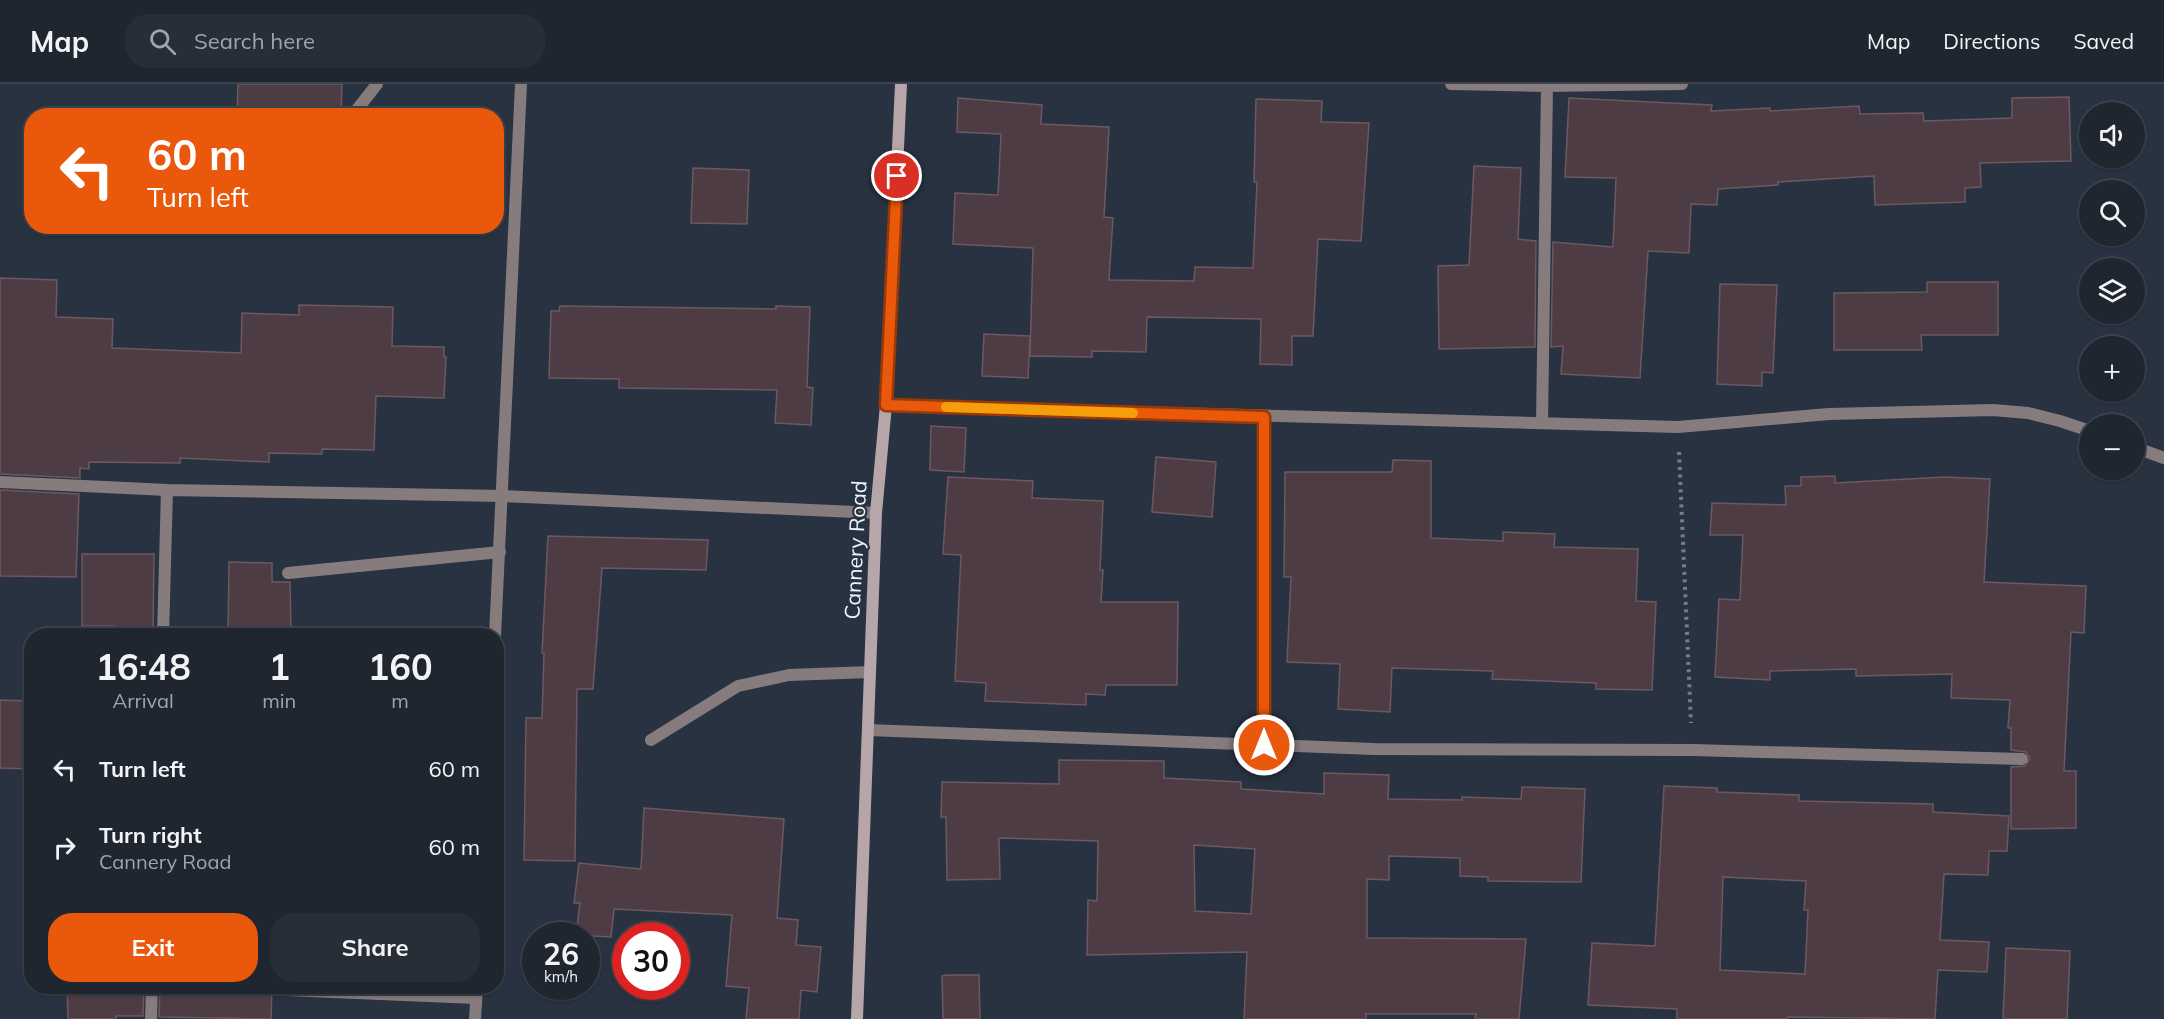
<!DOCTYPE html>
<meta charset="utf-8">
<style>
:root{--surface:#1f2630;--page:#272e38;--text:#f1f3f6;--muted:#a1a5ab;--line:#3c434c;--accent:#ea580c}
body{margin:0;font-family:Mulish,sans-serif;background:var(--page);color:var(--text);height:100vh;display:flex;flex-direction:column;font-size:22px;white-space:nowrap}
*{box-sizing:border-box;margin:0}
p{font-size:20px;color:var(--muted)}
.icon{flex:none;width:33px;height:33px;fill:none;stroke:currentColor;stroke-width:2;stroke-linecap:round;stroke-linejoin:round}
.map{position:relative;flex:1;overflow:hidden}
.drawer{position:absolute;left:24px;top:544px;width:480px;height:366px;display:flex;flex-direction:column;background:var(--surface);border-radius:24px;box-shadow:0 2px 4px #0004,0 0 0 2px var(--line)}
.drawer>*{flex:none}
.guide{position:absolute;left:24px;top:24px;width:480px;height:126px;border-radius:24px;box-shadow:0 2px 4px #0004,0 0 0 2px var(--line);background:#ea580c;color:#fff;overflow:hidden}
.controls{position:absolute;left:2079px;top:18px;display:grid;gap:12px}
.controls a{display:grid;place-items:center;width:66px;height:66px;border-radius:50%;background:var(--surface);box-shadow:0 2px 4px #0004,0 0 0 2px var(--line);font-size:30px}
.speed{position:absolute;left:522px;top:838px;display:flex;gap:12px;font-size:30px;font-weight:700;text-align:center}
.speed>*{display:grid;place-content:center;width:78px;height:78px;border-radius:50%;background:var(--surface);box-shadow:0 2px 4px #0004,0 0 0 2px var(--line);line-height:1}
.speed small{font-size:15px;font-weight:400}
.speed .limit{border:9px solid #d22;background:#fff;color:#111}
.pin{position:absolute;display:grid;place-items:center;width:51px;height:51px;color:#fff;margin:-26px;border:3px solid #fff;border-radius:50%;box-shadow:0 2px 6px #0007}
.me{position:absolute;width:66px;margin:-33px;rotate:0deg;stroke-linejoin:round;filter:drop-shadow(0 0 4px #0008)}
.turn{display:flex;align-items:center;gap:21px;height:126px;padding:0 24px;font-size:27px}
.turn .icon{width:78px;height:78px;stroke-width:2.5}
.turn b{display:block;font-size:42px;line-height:51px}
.eta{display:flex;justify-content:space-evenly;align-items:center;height:102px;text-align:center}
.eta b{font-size:36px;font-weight:700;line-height:42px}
.cta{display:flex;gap:12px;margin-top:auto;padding:12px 24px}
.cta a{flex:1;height:69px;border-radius:24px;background:var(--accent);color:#fff;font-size:24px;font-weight:700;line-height:69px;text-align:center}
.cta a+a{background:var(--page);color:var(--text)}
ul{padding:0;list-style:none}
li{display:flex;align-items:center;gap:18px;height:78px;padding:0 24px}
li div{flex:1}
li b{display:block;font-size:22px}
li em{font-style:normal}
header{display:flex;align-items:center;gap:36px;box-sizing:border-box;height:84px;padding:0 30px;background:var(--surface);border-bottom:2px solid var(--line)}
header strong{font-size:28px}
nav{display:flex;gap:33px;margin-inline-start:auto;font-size:21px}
.search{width:420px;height:54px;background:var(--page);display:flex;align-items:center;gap:15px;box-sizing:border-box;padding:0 21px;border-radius:24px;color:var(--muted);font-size:22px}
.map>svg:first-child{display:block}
.building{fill:#4e3c44;stroke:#6c5861;stroke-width:1.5;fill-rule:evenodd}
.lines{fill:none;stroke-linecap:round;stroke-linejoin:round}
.path{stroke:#757d89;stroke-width:4;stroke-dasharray:3 4.5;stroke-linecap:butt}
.lane{stroke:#867c7e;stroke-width:12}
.street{stroke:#867c7e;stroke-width:12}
.secondary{stroke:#b7a6a9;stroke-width:12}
.route-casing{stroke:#983908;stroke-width:15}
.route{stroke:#ea580c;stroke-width:10}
.slow{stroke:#f59e0b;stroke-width:10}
.labels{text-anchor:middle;stroke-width:4.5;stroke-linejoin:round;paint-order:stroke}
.street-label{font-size:21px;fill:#eef4fd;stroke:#293240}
</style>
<header>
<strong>Map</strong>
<div class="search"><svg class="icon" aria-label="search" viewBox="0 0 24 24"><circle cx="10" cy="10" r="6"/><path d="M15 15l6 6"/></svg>Search here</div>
<nav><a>Map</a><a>Directions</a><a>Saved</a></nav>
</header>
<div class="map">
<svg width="2164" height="935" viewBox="0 0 2164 935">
<rect width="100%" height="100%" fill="#293240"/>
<path class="building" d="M 238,0 L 342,0 L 341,32 L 237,32 Z
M 2069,13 L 2071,77 L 1980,79 L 1981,103 L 1965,104 L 1965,118 L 1875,121 L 1874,92 L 1778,98 L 1778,101 L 1718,105 L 1717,121 L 1691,120 L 1689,169 L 1648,167 L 1640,294 L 1561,290 L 1563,262 L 1551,263 L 1553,158 L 1613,163 L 1616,94 L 1565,93 L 1569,14 L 1712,21 L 1711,27 L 1770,24 L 1770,27 L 1859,22 L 1860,30 L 1923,29 L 1924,37 L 2012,34 L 2012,14 Z
M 958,14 L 1042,21 L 1041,40 L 1109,43 L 1104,133 L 1113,134 L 1109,196 L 1194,197 L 1195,183 L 1253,184 L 1257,98 L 1254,98 L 1256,15 L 1322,17 L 1321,38 L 1369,39 L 1361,157 L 1318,155 L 1313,252 L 1292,252 L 1292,281 L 1260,280 L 1261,235 L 1147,233 L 1146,268 L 1092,267 L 1092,273 L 1030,272 L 1033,164 L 953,160 L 955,109 L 998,111 L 1001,50 L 957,48 Z
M 1474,82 L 1521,84 L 1518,155 L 1536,157 L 1535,263 L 1439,265 L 1438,182 L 1469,181 Z
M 693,84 L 749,86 L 747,140 L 691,139 Z
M 0,194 L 57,196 L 56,233 L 113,235 L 112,264 L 241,269 L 242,229 L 299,231 L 299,221 L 393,223 L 392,262 L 444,263 L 444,273 L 446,273 L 444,314 L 376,312 L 374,366 L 322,365 L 322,370 L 269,369 L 269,378 L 180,374 L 180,379 L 89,378 L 89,385 L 80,384 L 80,394 L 0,390 Z
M 1927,198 L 1998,198 L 1998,251 L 1921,251 L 1922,266 L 1834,266 L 1834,209 L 1927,208 Z
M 1720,200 L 1777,201 L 1773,289 L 1762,288 L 1762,302 L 1717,300 Z
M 560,222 L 776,225 L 776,222 L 810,223 L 807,303 L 813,304 L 811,341 L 775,339 L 777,306 L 619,304 L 619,295 L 549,294 L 551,227 L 559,227 Z
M 984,250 L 1030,252 L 1028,294 L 982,292 Z
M 931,342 L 966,344 L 964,388 L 930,386 Z
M 1156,373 L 1216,378 L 1212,433 L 1152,428 Z
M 1393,376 L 1431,377 L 1431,454 L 1503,457 L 1503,448 L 1555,450 L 1554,463 L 1638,465 L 1636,517 L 1656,518 L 1652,606 L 1596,605 L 1596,599 L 1492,595 L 1493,587 L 1392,584 L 1390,628 L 1338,625 L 1340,580 L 1287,578 L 1291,493 L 1284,493 L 1285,388 L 1392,388 Z
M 1835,392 L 1835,399 L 1945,393 L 1990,395 L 1984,498 L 2086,502 L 2084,549 L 2071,548 L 2064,687 L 2076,687 L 2076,744 L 2011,745 L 2011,683 L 2025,682 L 2030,675 L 2026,668 L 2011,666 L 2011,644 L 2008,644 L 2010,616 L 1951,614 L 1952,590 L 1856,592 L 1856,585 L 1770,587 L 1770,596 L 1715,593 L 1719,515 L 1740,516 L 1743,451 L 1710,451 L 1712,419 L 1786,421 L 1785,402 L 1801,402 L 1801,393 Z
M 948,393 L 1033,397 L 1032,414 L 1103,417 L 1100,486 L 1103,486 L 1101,518 L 1178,518 L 1177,601 L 1106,601 L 1105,611 L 1086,610 L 1086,621 L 985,617 L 986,599 L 955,597 L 961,471 L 943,470 Z
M 0,406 L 79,410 L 76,493 L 0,492 Z
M 548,452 L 708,456 L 706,486 L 602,484 L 593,605 L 577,605 L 575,777 L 524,776 L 526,634 L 542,634 L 544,569 L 542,569 Z
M 82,470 L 154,470 L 153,552 L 114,552 L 114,542 L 82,542 Z
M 229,478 L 272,479 L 272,498 L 290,498 L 291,549 L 270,550 L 270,552 L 228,552 Z
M 0,616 L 32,617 L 32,685 L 0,684 Z
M 1059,676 L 1164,677 L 1164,694 L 1241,698 L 1241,705 L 1324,710 L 1324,689 L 1389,691 L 1388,715 L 1462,716 L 1462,713 L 1521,715 L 1522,703 L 1585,705 L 1581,798 L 1488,797 L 1488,793 L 1460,792 L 1460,774 L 1389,772 L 1389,796 L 1367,795 L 1367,854 L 1526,855 L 1519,935 L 1475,935 L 1476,930 L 1366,930 L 1366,935 L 1244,935 L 1247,868 L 1087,871 L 1088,816 L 1097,817 L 1098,757 L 999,754 L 1000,795 L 947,796 L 946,733 L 941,733 L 942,698 L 1059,700 ZM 1194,761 L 1255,765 L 1251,830 L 1195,827 Z
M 1664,702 L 1717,704 L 1717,708 L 1799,711 L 1799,717 L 1933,720 L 1933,728 L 2009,732 L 2007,767 L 1989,767 L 1988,791 L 1944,790 L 1940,856 L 1989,858 L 1987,888 L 1938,886 L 1935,935 L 1788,933 L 1788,935 L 1677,935 L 1677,925 L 1588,921 L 1592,859 L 1655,862 ZM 1723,793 L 1806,797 L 1804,826 L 1808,826 L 1805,890 L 1720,886 Z
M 644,724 L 784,735 L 777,834 L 798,836 L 796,861 L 821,863 L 817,908 L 801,906 L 799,935 L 746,935 L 749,904 L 726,902 L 732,831 L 614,825 L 611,853 L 576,851 L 580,819 L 574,819 L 579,779 L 641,785 Z
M 2006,864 L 2070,867 L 2067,935 L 2003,935 Z
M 946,891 L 979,891 L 980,935 L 943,935 L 942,892 Z
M 67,903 L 144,903 L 143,932 L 116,932 L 116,935 L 68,935 Z
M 160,903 L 243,903 L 243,905 L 272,906 L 271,935 L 159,933 Z"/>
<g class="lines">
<path class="path" d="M 1679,368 L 1691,639"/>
<path class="lane" d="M 352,32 L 377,0
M 288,489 L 500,468
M 651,656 L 738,602 L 789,591 L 870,588
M 285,906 L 476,914"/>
<path class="street" d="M 1451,0 L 1547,2 L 1682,0
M 886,321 L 1678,343 L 1829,330 L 1993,326 L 2028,329 L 2060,337 L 2090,347
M 1264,333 L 1264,661
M 1542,339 L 1547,2
M 2134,363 L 2164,374
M 0,398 L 167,406 L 503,412 L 876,429
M 163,552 L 167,406
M 495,552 L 521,0
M 868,646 L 1374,665 L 1693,666 L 2022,675
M 151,935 L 152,903
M 475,935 L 477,903"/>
<path class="secondary" d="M 857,935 L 876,429 L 886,321 L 901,0"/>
</g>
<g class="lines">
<defs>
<path id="route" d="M 897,92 L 886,321 L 1264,333 L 1264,661"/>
</defs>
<use href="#route" class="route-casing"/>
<use href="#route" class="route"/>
<path class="slow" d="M 946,323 L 1133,329"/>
</g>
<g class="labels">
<g class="street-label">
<text transform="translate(856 466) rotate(-87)" y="7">Cannery Road</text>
</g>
</g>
</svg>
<div class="controls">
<a><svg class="icon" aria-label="sound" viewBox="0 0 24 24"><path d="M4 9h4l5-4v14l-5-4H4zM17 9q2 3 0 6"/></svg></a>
<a><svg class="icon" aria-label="search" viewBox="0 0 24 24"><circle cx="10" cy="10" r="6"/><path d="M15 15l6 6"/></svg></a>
<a><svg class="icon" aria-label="layers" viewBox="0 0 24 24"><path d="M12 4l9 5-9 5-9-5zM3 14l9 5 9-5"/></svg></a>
<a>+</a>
<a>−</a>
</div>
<div class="speed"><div>26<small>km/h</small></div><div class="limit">30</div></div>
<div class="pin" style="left:897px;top:92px;background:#d93025"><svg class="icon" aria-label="arrive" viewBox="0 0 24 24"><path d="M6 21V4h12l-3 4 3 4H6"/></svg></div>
<svg class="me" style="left:1264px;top:661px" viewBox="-20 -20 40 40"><circle r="17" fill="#ea580c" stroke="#fff" stroke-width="3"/><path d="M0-11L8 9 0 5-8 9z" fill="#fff"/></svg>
<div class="guide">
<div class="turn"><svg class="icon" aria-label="left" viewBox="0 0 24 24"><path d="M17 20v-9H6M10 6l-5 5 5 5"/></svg><div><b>60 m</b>Turn left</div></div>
</div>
<section class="drawer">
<div class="eta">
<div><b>16:48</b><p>Arrival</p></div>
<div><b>1</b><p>min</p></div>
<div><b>160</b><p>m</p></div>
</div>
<ul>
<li><svg class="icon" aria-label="left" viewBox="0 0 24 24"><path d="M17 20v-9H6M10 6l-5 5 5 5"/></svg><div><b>Turn left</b></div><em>60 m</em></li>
<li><svg class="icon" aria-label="right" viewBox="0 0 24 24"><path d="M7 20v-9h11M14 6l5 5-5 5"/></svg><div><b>Turn right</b><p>Cannery Road</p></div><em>60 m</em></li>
</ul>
<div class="cta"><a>Exit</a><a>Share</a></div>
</section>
</div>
